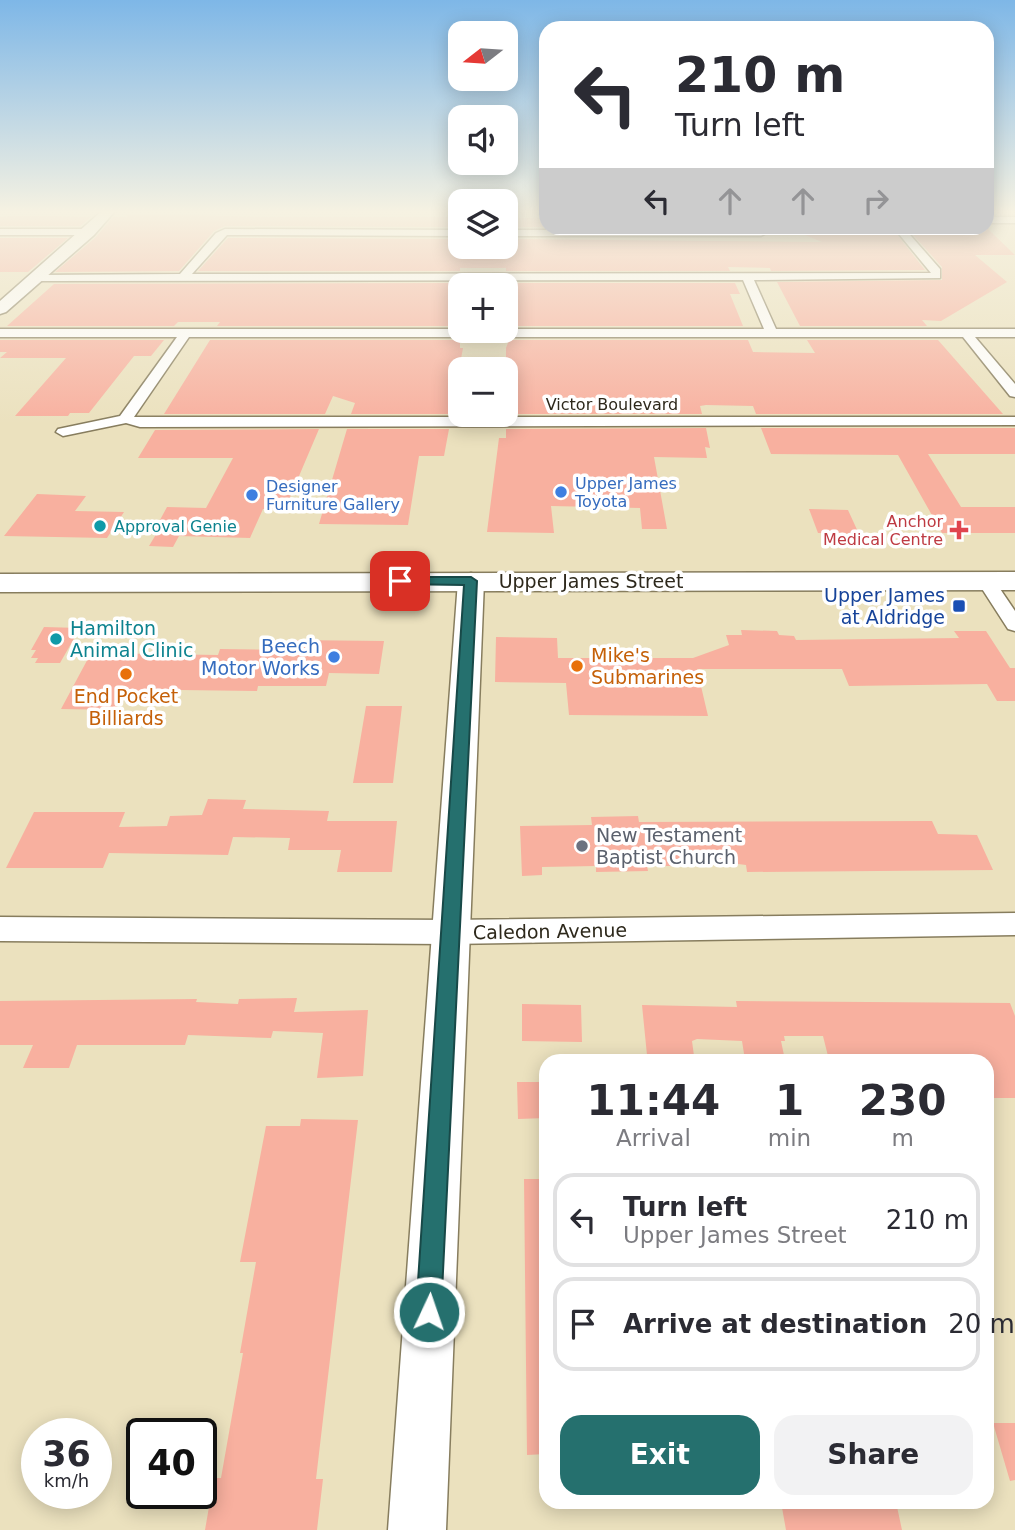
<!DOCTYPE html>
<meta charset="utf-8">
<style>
:root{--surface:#fff;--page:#f2f2f3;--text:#2b2b33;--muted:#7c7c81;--line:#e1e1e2;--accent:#25706e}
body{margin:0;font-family:"DejaVu Sans",sans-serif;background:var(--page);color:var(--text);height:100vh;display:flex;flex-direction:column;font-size:26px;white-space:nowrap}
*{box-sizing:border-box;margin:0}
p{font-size:23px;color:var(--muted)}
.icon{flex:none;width:38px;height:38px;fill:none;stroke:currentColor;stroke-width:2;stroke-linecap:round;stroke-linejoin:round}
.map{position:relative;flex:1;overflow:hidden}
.details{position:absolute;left:539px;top:1054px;width:455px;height:455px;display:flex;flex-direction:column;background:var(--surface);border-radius:21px;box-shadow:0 4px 18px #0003}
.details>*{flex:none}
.banner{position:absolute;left:539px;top:21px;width:455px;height:214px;border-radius:21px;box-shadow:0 4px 18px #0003;background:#fff;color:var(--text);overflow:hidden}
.needle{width:46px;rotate:253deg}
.buttons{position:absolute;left:448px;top:21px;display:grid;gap:14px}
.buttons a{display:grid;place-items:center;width:70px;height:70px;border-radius:14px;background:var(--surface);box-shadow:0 4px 18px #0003;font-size:35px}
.speed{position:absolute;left:21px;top:1418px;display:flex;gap:14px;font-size:35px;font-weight:700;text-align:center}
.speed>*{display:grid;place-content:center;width:91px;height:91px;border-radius:50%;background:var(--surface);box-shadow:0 4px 18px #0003;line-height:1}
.speed small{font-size:18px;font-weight:400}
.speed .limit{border:4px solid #111;border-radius:10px;background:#fff;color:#111}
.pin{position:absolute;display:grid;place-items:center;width:60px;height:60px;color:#fff;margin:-30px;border-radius:14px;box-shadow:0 4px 10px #0006}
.me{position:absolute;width:77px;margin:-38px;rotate:3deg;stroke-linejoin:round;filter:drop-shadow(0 0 5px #0008)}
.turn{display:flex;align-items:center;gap:24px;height:147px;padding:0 21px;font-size:32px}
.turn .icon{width:91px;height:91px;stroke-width:2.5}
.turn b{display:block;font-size:49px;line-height:60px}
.lanes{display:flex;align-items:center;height:66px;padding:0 21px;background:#0003;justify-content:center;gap:35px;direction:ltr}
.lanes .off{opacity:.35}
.eta{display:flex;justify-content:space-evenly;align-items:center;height:119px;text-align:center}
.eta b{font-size:42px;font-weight:600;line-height:49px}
.primary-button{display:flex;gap:14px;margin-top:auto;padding:14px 21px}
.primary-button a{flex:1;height:80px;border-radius:21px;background:var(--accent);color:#fff;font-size:28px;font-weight:600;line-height:80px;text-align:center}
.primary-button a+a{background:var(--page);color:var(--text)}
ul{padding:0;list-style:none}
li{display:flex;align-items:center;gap:21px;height:94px;margin:0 14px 10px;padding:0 7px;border:4px solid var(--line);border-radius:21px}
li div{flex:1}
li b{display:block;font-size:26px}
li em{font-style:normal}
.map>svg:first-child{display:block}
.building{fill:#f8b09f}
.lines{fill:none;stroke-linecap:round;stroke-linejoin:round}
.street-casing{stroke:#877d5e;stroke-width:3}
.secondary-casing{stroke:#877d5e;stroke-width:3}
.primary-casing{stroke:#877d5e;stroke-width:3}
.street{fill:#fff;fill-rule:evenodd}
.secondary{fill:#fff;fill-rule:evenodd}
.primary{fill:#fff;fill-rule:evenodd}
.route{fill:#25706e;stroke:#184948;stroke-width:2}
.shop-dot{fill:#3f7fe0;stroke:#fff;stroke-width:2.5}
.culture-dot{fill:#0f9aa8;stroke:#fff;stroke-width:2.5}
.health-dot{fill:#e0444e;stroke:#fff;stroke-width:2.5}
.transit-dot{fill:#1a4fb4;stroke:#fff;stroke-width:2.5}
.food-dot{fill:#e8710a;stroke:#fff;stroke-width:2.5}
.worship-dot{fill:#6b7280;stroke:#fff;stroke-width:2.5}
.labels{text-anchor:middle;stroke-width:7;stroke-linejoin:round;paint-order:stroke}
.far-street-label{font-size:16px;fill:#2d281b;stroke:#fff}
.far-shop-label{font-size:16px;fill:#366cbe;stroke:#fff;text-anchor:start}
.far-health-label{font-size:16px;fill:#be3a42;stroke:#fff;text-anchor:end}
.far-culture-label{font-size:16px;fill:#0d838f;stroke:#fff;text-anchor:start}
.street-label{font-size:19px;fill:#2d281b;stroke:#fff}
.transit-label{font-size:19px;fill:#164399;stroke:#fff;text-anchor:end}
.culture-label{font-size:19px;fill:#0d838f;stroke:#fff;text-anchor:start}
.shop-label{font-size:19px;fill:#366cbe;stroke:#fff;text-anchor:end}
.food-label{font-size:19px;fill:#c56008;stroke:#fff;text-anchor:start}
.worship-label{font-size:19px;fill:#5b616d;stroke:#fff;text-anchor:start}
</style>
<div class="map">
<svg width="1015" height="1530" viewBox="0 0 1015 1530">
<rect width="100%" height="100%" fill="#ebe1be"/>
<path class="building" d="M 129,214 L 262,217 L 460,217 L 460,227 L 225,226 L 214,231 L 179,271 L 55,272 L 96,237 L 113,217 L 126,217 Z
M 11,216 L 48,216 L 91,217 L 80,226 L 0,226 L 0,217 Z
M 506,218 L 546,218 L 546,227 L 506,227 Z
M 788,228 L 892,228 L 925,270 L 771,271 L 770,268 L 728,267 L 730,271 L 506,271 L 506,268 L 460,268 L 460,271 L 198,271 L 228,238 L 460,239 L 460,247 L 506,247 L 506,239 L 822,242 Z
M 907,228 L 987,228 L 1015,255 L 975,255 L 1007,282 L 941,321 L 922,320 L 927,326 L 800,326 L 777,282 L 942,280 L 942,267 Z
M 0,238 L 68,238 L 28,272 L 0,272 Z
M 460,283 L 460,326 L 217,326 L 220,322 L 178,322 L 174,326 L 7,326 L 54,284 Z
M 506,283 L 735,283 L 740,294 L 730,294 L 743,326 L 510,326 L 514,297 L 506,297 Z
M 0,340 L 164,340 L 151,356 L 134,356 L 89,413 L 70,413 L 68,416 L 15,416 L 66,358 L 0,358 L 7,352 L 0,352 Z
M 210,340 L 460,340 L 460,348 L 463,348 L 451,414 L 351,414 L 355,403 L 333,396 L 325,414 L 164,414 Z
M 509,340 L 748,340 L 753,352 L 815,353 L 807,340 L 938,340 L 1003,414 L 756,414 L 753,406 L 706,405 L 700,406 L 702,414 L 506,414 L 506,348 Z
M 706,428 L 710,448 L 705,447 L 707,458 L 654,457 L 667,529 L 642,529 L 640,508 L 551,506 L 554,533 L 487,532 L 499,438 L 506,438 L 506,429 Z
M 761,428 L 1015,428 L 1015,454 L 928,454 L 961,507 L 1015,507 L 1015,533 L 942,533 L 898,455 L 771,454 Z
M 319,429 L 285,509 L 263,509 L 250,538 L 179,536 L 173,547 L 149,546 L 158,531 L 154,531 L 167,507 L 206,508 L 233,458 L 138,458 L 155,430 Z
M 347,429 L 449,429 L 444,456 L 419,456 L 408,525 L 319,524 Z
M 37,494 L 86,496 L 75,511 L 124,512 L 107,538 L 4,536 Z
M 809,509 L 848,510 L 859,534 L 818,533 Z
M 44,627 L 80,628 L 60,663 L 35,663 L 38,658 L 31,658 L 36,650 L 31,650 Z
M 741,630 L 777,631 L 779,635 L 794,636 L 796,640 L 959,638 L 954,631 L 986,631 L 1010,668 L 1015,668 L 1015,701 L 997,701 L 987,684 L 849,686 L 842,669 L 697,669 L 708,716 L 569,715 L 566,683 L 495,682 L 496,637 L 557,638 L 558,658 L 693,658 L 729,645 L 726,635 L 742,635 Z
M 292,640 L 384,641 L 379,674 L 329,673 L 326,686 L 258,686 L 257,691 L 180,690 L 176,701 L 120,700 L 115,710 L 61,709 L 91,653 L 218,655 L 220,649 L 289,650 Z
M 366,706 L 402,706 L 393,783 L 353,783 Z
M 208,799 L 246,800 L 243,809 L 329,811 L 327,821 L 397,821 L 392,872 L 337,872 L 341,850 L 288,850 L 290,838 L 233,837 L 228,855 L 109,853 L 103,868 L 6,868 L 34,812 L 125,812 L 119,827 L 167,826 L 170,816 L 202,815 Z
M 638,816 L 639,822 L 932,821 L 938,834 L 977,835 L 993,870 L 747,872 L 746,865 L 738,864 L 738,862 L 680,862 L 681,866 L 647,866 L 648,871 L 596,872 L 596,866 L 542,867 L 542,875 L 522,876 L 520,826 L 592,825 L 591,817 Z
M 297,998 L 294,1012 L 368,1010 L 363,1076 L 317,1078 L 323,1033 L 273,1031 L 271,1038 L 188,1035 L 185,1045 L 77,1045 L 69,1068 L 23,1068 L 33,1045 L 0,1045 L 0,1001 L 197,999 L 196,1002 L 238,1004 L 239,999 Z
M 736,1001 L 1010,1003 L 1015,1016 L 1015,1098 L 987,1098 L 987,1060 L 829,1060 L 823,1036 L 784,1036 L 785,1041 L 781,1041 L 785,1060 L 745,1060 L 742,1041 L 697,1039 L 692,1041 L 694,1056 L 647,1055 L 642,1005 L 737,1007 Z
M 522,1004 L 581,1005 L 582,1042 L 522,1041 Z
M 517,1082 L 546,1082 L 546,1118 L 518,1119 Z
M 301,1119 L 358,1120 L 316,1479 L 323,1479 L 317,1530 L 205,1530 L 214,1478 L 221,1478 L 243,1353 L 240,1353 L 256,1262 L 240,1262 L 266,1126 L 300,1126 Z
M 524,1179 L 546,1179 L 546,1454 L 527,1455 Z
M 993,1423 L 1015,1423 L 1015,1480 L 1010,1481 Z
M 781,1502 L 896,1502 L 902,1530 L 786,1530 Z"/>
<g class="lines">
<defs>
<path id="street" d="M 987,217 L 1015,217 L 1015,223 L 987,223 Z
M 894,228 L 904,228 L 940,269 L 940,278 L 754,280 L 776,329 L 1015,329 L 1015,337 L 975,337 L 1015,384 L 1015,397 L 1010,396 L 963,337 L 189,337 L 134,417 L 1015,417 L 1015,425 L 140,427 L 126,423 L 63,436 L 56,432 L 58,429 L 120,416 L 177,337 L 0,337 L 0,329 L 764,329 L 743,280 L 37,281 L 32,278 L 37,275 L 180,274 L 216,233 L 225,229 L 460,230 L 460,236 L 227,235 L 192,274 L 931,273 Z
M 0,229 L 89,229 L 94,232 L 89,235 L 0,235 Z
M 506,230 L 761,230 L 766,233 L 761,236 L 506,236 Z
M 986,576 L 992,577 L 1015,611 L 1015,631 L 1008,629 L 977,581 Z
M 1015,913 L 1015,935 L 449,944 L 0,941 L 0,917 L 449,920 Z"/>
<path id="secondary" d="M 103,210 L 116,210 L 94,235 L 6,312 L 0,314 L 0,301 Z
M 471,573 L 480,576 L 484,581 L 446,1530 L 388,1530 L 458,581 L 462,576 Z"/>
<path id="primary" d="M 1015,572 L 1015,590 L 0,592 L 0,574 Z"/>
</defs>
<use href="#street" class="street-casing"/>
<use href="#secondary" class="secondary-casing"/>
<use href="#primary" class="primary-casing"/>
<use href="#street" class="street"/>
<use href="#secondary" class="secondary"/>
<use href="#primary" class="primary"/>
</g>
<linearGradient id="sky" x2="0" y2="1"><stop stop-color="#7eb7e7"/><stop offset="0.5" stop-color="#f6f2e2"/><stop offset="1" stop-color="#f6f2e2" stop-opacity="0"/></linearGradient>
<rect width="1015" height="424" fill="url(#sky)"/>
<path class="route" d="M 400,577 L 471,577 L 477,581 L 441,1312 L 438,1321 L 429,1325 L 420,1321 L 416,1312 L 464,585 L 396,584 L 394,581 Z"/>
<g class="shop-dot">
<circle cx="561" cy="492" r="7"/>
<circle cx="252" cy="495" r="7"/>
<circle cx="334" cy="657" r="7"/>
</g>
<g class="culture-dot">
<circle cx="100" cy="526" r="7"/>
<circle cx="56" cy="639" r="7"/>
</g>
<path class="health-dot" d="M955.5 519.5h7v7h7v7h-7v7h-7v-7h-7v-7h7z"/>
<rect class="transit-dot" x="952" y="599" width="14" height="14" rx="3.5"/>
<g class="food-dot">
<circle cx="577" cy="666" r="7"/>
<circle cx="126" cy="674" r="7"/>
</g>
<circle class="worship-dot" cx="582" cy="846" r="7"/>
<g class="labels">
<g class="far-street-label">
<text x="612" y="410">Victor Boulevard</text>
</g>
<g class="far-shop-label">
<text x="575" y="489">Upper James<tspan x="575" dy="18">Toyota</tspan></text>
<text x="266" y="492">Designer<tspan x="266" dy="18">Furniture Gallery</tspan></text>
</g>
<g class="far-health-label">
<text x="943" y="527">Anchor<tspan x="943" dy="18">Medical Centre</tspan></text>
</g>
<g class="far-culture-label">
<text x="114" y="532">Approval Genie</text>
</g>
<g class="street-label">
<text x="591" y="588">Upper James Street</text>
<text transform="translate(550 931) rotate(-1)" y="7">Caledon Avenue</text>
</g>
<g class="transit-label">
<text x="945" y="602">Upper James<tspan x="945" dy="22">at Aldridge</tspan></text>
</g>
<g class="culture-label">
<text x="70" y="635">Hamilton<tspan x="70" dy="22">Animal Clinic</tspan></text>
</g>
<g class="shop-label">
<text x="320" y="653">Beech<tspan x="320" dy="22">Motor Works</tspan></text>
</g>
<g class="food-label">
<text x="591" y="662">Mike's<tspan x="591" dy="22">Submarines</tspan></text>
<text x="126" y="703" text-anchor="middle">End Pocket<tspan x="126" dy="22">Billiards</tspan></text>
</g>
<g class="worship-label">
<text x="596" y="842">New Testament<tspan x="596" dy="22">Baptist Church</tspan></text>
</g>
</g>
</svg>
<div class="buttons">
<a><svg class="needle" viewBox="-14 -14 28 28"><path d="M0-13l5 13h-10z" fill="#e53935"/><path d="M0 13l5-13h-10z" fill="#7c7c81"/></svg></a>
<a><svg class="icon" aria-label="sound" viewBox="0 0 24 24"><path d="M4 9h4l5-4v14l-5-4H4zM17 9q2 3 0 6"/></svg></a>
<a><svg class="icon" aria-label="layers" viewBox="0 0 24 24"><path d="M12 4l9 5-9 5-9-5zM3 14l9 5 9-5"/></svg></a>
<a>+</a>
<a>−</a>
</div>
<div class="speed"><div>36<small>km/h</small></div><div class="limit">40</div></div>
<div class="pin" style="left:400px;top:581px;background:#d93025"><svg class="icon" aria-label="arrive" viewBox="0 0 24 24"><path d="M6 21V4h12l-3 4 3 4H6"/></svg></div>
<svg class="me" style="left:429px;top:1312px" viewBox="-20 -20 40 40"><circle r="17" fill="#25706e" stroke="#fff" stroke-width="3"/><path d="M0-11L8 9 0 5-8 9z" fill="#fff"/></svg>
<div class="banner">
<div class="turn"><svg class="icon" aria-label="left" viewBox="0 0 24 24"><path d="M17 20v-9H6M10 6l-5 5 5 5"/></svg><div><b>210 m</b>Turn left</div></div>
<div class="lanes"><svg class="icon" aria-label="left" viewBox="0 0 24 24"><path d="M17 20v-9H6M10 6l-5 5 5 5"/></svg><svg class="icon off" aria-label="ahead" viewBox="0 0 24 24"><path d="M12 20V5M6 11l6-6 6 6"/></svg><svg class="icon off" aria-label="ahead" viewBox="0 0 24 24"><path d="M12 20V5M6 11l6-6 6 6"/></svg><svg class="icon off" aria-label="right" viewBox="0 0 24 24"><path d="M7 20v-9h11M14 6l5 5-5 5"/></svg></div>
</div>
<section class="details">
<div class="eta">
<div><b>11:44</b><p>Arrival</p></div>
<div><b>1</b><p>min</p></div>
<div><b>230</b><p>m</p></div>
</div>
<ul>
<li><svg class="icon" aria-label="left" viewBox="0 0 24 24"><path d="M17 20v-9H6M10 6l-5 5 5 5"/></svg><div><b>Turn left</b><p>Upper James Street</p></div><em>210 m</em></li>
<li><svg class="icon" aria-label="arrive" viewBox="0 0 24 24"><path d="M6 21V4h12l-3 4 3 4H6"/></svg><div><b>Arrive at destination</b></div><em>20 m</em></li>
</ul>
<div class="primary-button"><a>Exit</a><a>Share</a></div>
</section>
</div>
